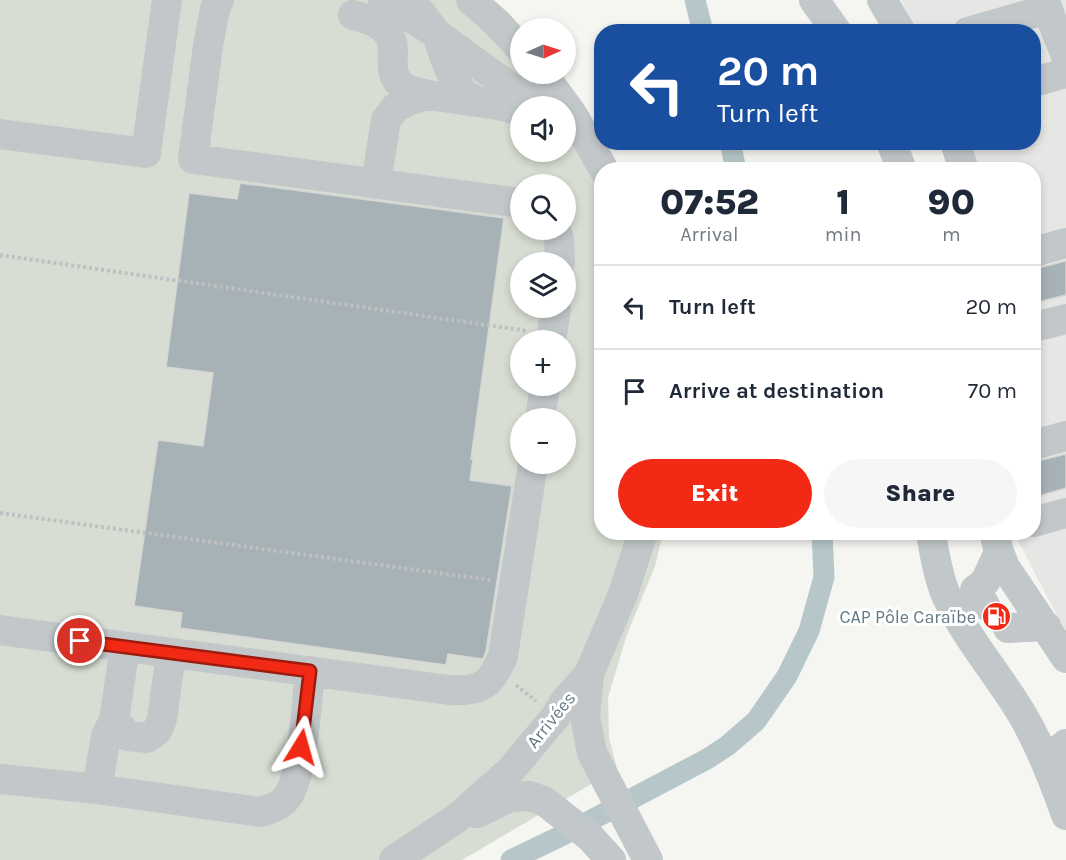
<!DOCTYPE html>
<meta charset="utf-8">
<style>
:root{--surface:#fff;--page:#f6f6f7;--text:#1f2937;--muted:#747a83;--line:#e0e1e3;--accent:#f12915}
body{margin:0;font-family:Karla,sans-serif;background:var(--page);color:var(--text);height:100vh;display:flex;flex-direction:column;font-size:22px;white-space:nowrap}
*{box-sizing:border-box;margin:0}
p{font-size:20px;color:var(--muted)}
.icon{flex:none;width:33px;height:33px;fill:none;stroke:currentColor;stroke-width:2;stroke-linecap:round;stroke-linejoin:round}
.map{position:relative;flex:1;overflow:hidden}
.drawer{position:absolute;left:594px;top:162px;width:447px;height:378px;display:flex;flex-direction:column;background:var(--surface);border-radius:24px;box-shadow:0 3px 9px #0003}
.drawer>*{flex:none}
.guide{position:absolute;left:594px;top:24px;width:447px;height:126px;border-radius:24px;box-shadow:0 3px 9px #0003;background:#1a4fa0;color:#fff;overflow:hidden}
.needle{width:39px;rotate:87deg}
.fabs{position:absolute;left:510px;top:18px;display:grid;gap:12px}
.fabs a{display:grid;place-items:center;width:66px;height:66px;border-radius:50%;background:var(--surface);box-shadow:0 3px 9px #0003;font-size:30px}
.pin{position:absolute;display:grid;place-items:center;width:51px;height:51px;color:#fff;margin:-26px;border:3px solid #fff;border-radius:50%;box-shadow:0 2px 6px #0007}
.me{position:absolute;width:66px;margin:-33px;rotate:8deg;stroke-linejoin:round;filter:drop-shadow(0 0 4px #0008)}
.turn{display:flex;align-items:center;gap:21px;height:126px;padding:0 24px;font-size:27px}
.turn .icon{width:78px;height:78px;stroke-width:2.5}
.turn b{display:block;font-size:42px;line-height:51px}
.eta{display:flex;justify-content:space-evenly;align-items:center;height:102px;text-align:center}
.eta b{font-size:36px;font-weight:800;line-height:42px}
.primary-button{display:flex;gap:12px;margin-top:auto;padding:12px 24px}
.primary-button a{flex:1;height:69px;border-radius:36px;background:var(--accent);color:#fff;font-size:24px;font-weight:800;line-height:69px;text-align:center}
.primary-button a+a{background:var(--page);color:var(--text)}
ul{padding:0;list-style:none}
li{display:flex;align-items:center;gap:18px;height:84px;padding:0 24px;border-top:2px solid var(--line)}
li div{flex:1}
li b{display:block;font-size:22px}
li em{font-style:normal}
.map>svg:first-child{display:block}
.built{fill:#e6e6e4}
.green{fill:#d7ddd2;fill-rule:evenodd}
.lines{fill:none;stroke-linecap:round;stroke-linejoin:round}
.canal{stroke:#b7c7c9;stroke-width:21}
.building{fill:#a6b2b6;stroke:#d6d6d4;stroke-width:1.5}
.path{stroke:#bec0c2;stroke-width:4;stroke-dasharray:3 3;stroke-linecap:butt}
.minor{stroke:#c2c7ca;stroke-width:30}
.route-casing{stroke:#9d1b0e;stroke-width:15}
.route{stroke:#f12915;stroke-width:10}
.labels{text-anchor:middle;stroke-width:6;stroke-linejoin:round;paint-order:stroke}
.poi-label{font-size:18px;fill:#627a85;stroke:#fff;text-anchor:end}
.street-label{font-size:18px;fill:#627a85;stroke:#fff}
</style>
<div class="map">
<svg width="1066" height="860" viewBox="0 0 1066 860">
<rect width="100%" height="100%" fill="#f5f5f1"/>
<path class="built" d="M 901,0 L 1066,0 L 1066,633 L 1014,533 L 1034,532 L 1034,170 L 980,169 L 969,143 L 1034,142 L 1034,32 L 916,31 Z"/>
<path class="green" d="M 0,0 L 490,0 L 520,28 L 520,74 L 560,74 L 602,170 L 602,532 L 663,533 L 655,566 L 626,637 L 608,698 L 609,738 L 617,769 L 462,860 L 0,860 ZM 520,106 L 566,106 L 566,152 L 520,152 ZM 520,184 L 566,184 L 566,230 L 520,230 ZM 520,262 L 566,262 L 566,308 L 520,308 ZM 520,340 L 566,340 L 566,386 L 520,386 ZM 520,418 L 566,418 L 566,464 L 520,464 Z"/>
<g class="lines">
<path class="canal" d="M 695,0 L 703,32
M 730,142 L 736,170
M 511,860 L 563,835 L 707,759 L 727,746 L 756,721 L 787,676 L 809,631 L 824,577 L 822,532"/>
</g>
<path class="building" d="M 240,183 L 504,218 L 471,459 L 473,459 L 470,480 L 512,486 L 486,651 L 483,659 L 448,654 L 446,665 L 180,628 L 182,613 L 134,606 L 158,440 L 203,446 L 213,373 L 166,367 L 189,193 L 237,199 Z
M 1066,261 L 1066,295 L 1034,303 L 1034,269 Z
M 1066,454 L 1066,488 L 1039,496 L 1034,477 L 1034,462 Z"/>
<g class="lines">
<path class="path" d="M 0,255 L 528,331
M 0,513 L 490,580
M 516,685 L 536,701"/>
<path class="minor" d="M 219,0 L 215,9 L 208,46 L 193,159 L 520,203
M 383,0 L 437,34 C 443,51 451,83 466,95 C 471,98 478,101 484,103
M 405,0 L 421,13 L 437,34 L 536,106
M 471,0 L 497,23 L 520,48
M 814,0 L 837,32
M 882,0 L 901,32
M 1044,0 L 1066,56
M 353,15 C 422,32 373,66 405,88 C 412,92 421,93 428,95
M 968,32 L 1048,9
M 543,74 L 573,115 L 604,170
M 1034,82 L 1066,73
M 0,134 L 146,153 L 167,0
M 891,142 L 902,170
M 955,142 L 964,170
M 376,184 L 386,120 L 395,108 L 408,101 L 428,95 L 498,105 L 520,111
M 556,230 L 559,239 L 560,262
M 1034,252 L 1066,243
M 1034,327 L 1066,319
M 551,340 L 556,308
M 540,418 L 545,386
M 1034,445 L 1066,436
M 1034,522 L 1066,513
M 931,532 C 934,553 938,576 946,595 C 964,634 992,667 1015,703 C 1037,736 1053,778 1066,815
M 994,532 L 999,552 L 1005,567 L 1066,658
M 985,605 L 975,590 L 985,582 L 999,552
M 1008,628 L 1046,626
M 0,630 L 449,690 C 481,692 491,685 503,656 L 533,464
M 589,674 L 585,717 L 592,753 L 648,860
M 114,720 L 128,736 L 147,738 L 157,731 L 162,719 L 171,653
M 1051,775 L 1061,748 L 1066,744
M 0,779 L 97,789 L 260,812 C 271,809 281,806 288,796 C 303,774 307,700 310,671
M 97,789 L 106,736 L 114,720 L 125,647
M 477,813 L 510,797 L 529,796 L 544,801 L 590,837 L 611,860
M 394,860 L 457,818 L 510,771 L 556,716 L 565,701 L 589,674 L 623,594 L 643,532"/>
</g>
<g class="lines">
<defs>
<path id="route" d="M 80,641 L 310,671 L 301,747"/>
</defs>
<use href="#route" class="route-casing"/>
<use href="#route" class="route"/>
</g>
<defs>
<symbol id="fuel-disc" viewBox="-11 -11 22 22"><circle r="9.5" fill="#f12915" stroke="#fff"/><path d="M-5.5-6h7V0h2V4h1.3V-2.5L3-4.5l.8-.8L6-3V5H2.5V1h-1V6h-7ZM-4.2-4.7v3.2H.2V-4.7Z" fill="#fff"/></symbol>
</defs>
<g fill-rule="evenodd">
<use href="#fuel-disc" x="980" y="600" width="33" height="33"/>
</g>
<g class="labels">
<g class="poi-label">
<text x="976" y="623">CAP Pôle Caraïbe</text>
</g>
<g class="street-label">
<text transform="translate(551 720) rotate(-51)" y="6">Arrivées</text>
</g>
</g>
</svg>
<div class="fabs">
<a><svg class="needle" viewBox="-14 -14 28 28"><path d="M0-13l5 13h-10z" fill="#e53935"/><path d="M0 13l5-13h-10z" fill="#747a83"/></svg></a>
<a><svg class="icon" aria-label="sound" viewBox="0 0 24 24"><path d="M4 9h4l5-4v14l-5-4H4zM17 9q2 3 0 6"/></svg></a>
<a><svg class="icon" aria-label="search" viewBox="0 0 24 24"><circle cx="10" cy="10" r="6"/><path d="M15 15l6 6"/></svg></a>
<a><svg class="icon" aria-label="layers" viewBox="0 0 24 24"><path d="M12 4l9 5-9 5-9-5zM3 14l9 5 9-5"/></svg></a>
<a>+</a>
<a>−</a>
</div>
<div class="pin" style="left:80px;top:641px;background:#d93025"><svg class="icon" aria-label="arrive" viewBox="0 0 24 24"><path d="M6 21V4h12l-3 4 3 4H6"/></svg></div>
<svg class="me" style="left:301px;top:747px" viewBox="-20 -20 40 40"><path d="M0-17L14 15 0 8-14 15z" fill="#f12915" stroke="#fff" stroke-width="4"/></svg>
<div class="guide">
<div class="turn"><svg class="icon" aria-label="left" viewBox="0 0 24 24"><path d="M17 20v-9H6M10 6l-5 5 5 5"/></svg><div><b>20 m</b>Turn left</div></div>
</div>
<section class="drawer">
<div class="eta">
<div><b>07:52</b><p>Arrival</p></div>
<div><b>1</b><p>min</p></div>
<div><b>90</b><p>m</p></div>
</div>
<ul>
<li><svg class="icon" aria-label="left" viewBox="0 0 24 24"><path d="M17 20v-9H6M10 6l-5 5 5 5"/></svg><div><b>Turn left</b></div><em>20 m</em></li>
<li><svg class="icon" aria-label="arrive" viewBox="0 0 24 24"><path d="M6 21V4h12l-3 4 3 4H6"/></svg><div><b>Arrive at destination</b></div><em>70 m</em></li>
</ul>
<div class="primary-button"><a>Exit</a><a>Share</a></div>
</section>
</div>
